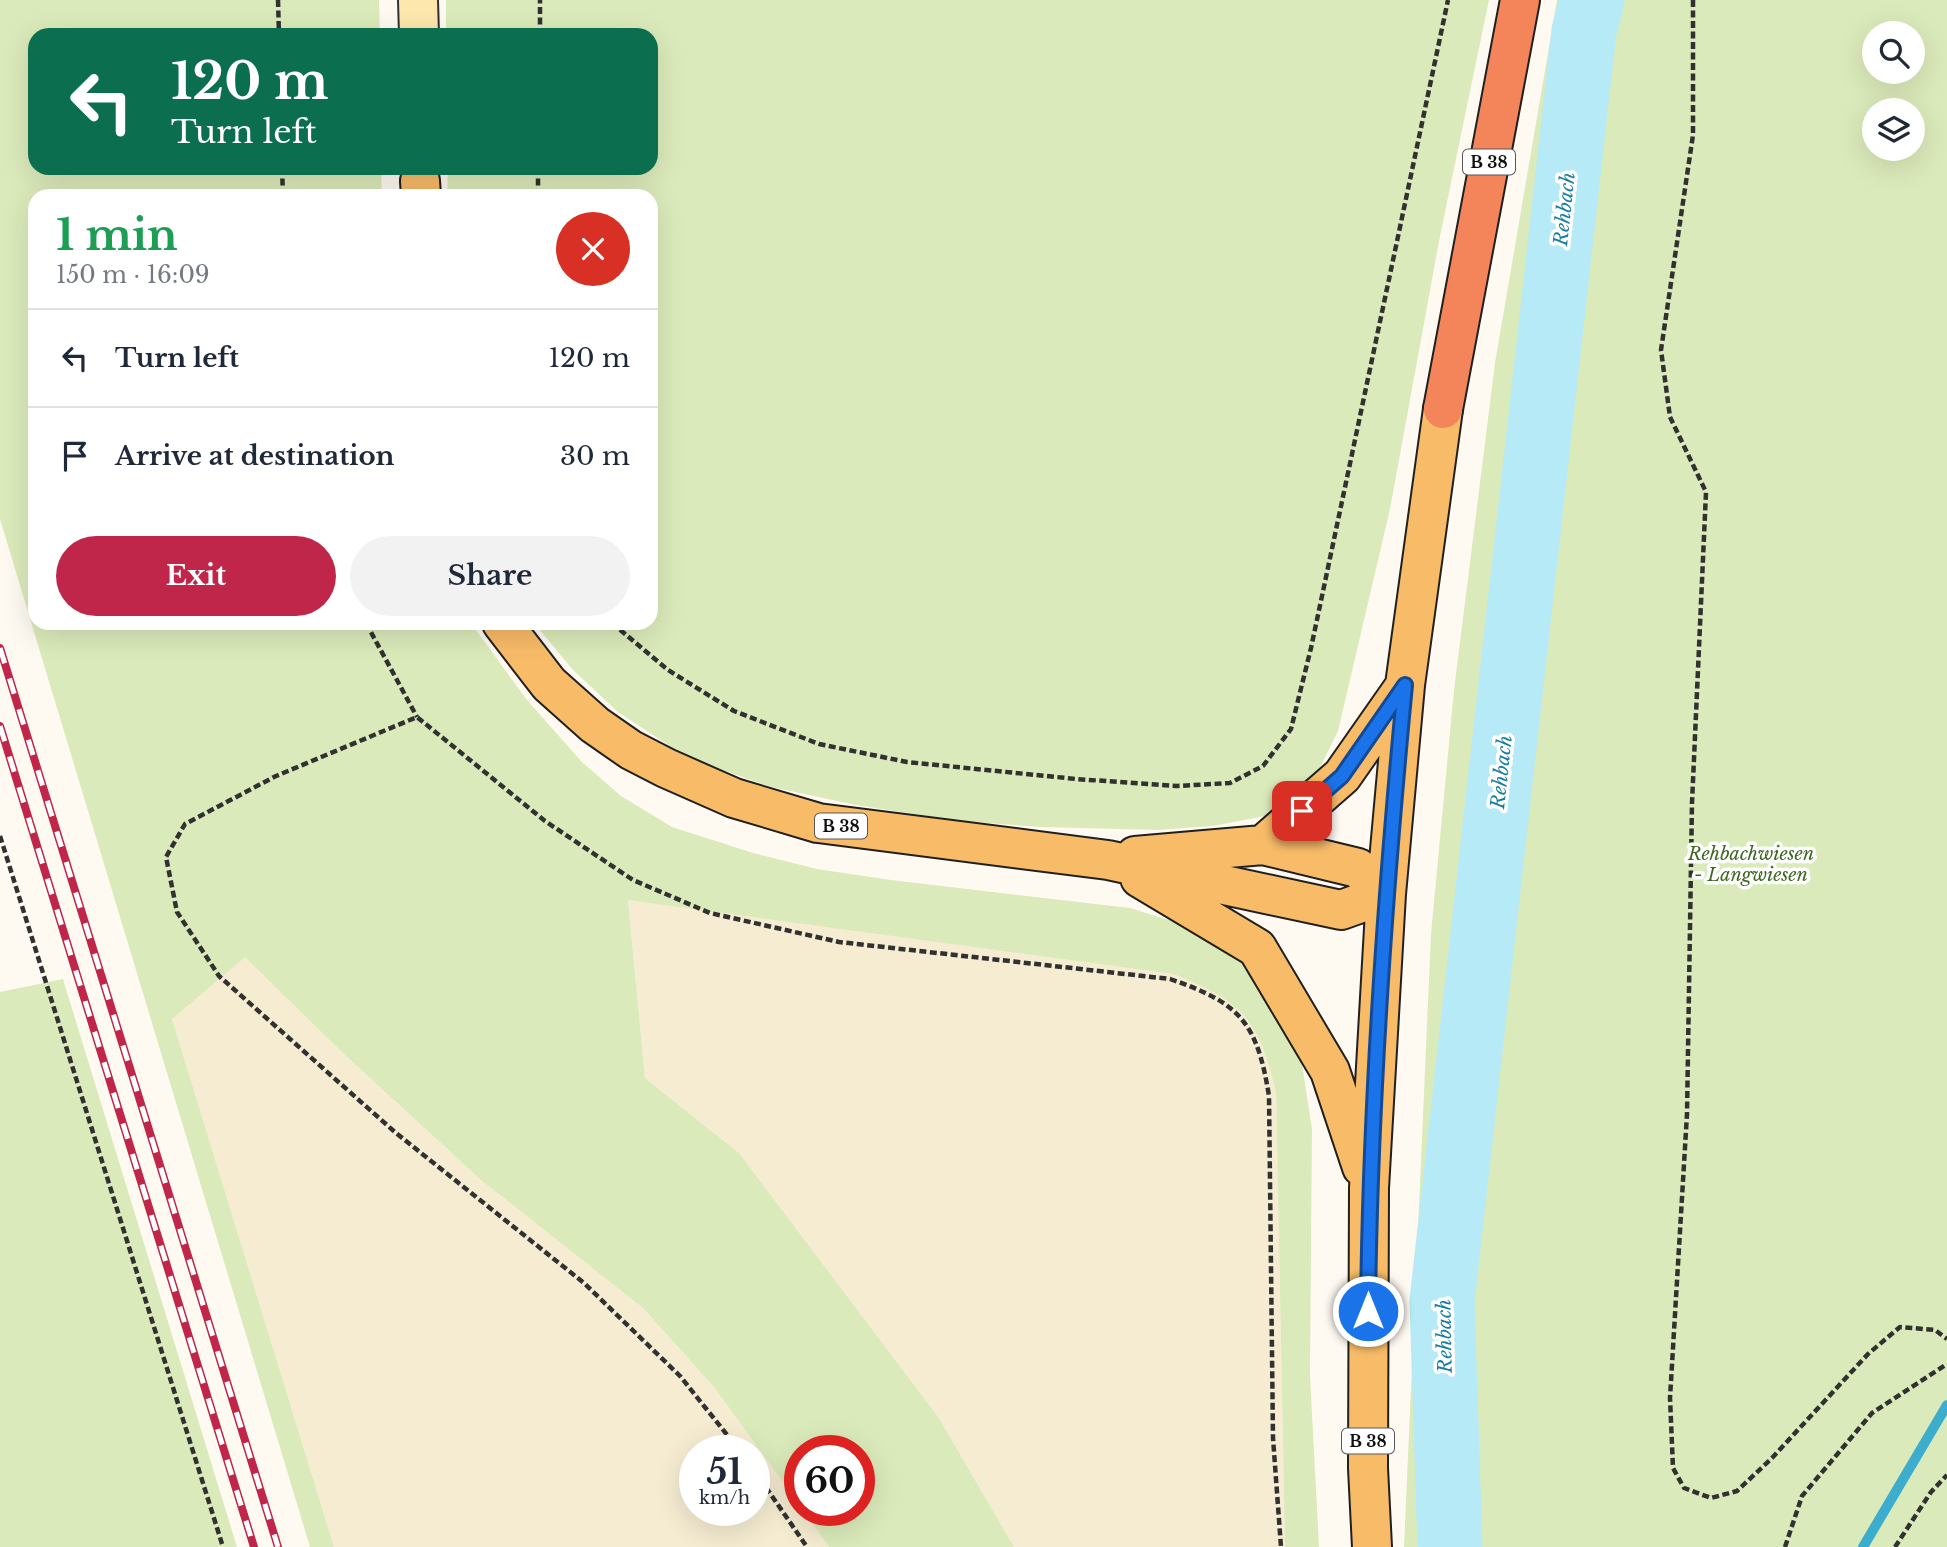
<!DOCTYPE html>
<meta charset="utf-8">
<style>
:root{--surface:#fff;--page:#f2f2f3;--text:#1f2937;--muted:#747a83;--line:#e0e1e3;--accent:#c02649}
body{margin:0;font-family:"Libre Baskerville",serif;background:var(--page);color:var(--text);height:100vh;display:flex;flex-direction:column;font-size:26px;white-space:nowrap}
*{box-sizing:border-box;margin:0}
p{font-size:23px;color:var(--muted)}
.icon{flex:none;width:38px;height:38px;fill:none;stroke:currentColor;stroke-width:2;stroke-linecap:round;stroke-linejoin:round}
.map{position:relative;flex:1;overflow:hidden}
.side{position:absolute;left:28px;top:189px;width:630px;height:441px;display:flex;flex-direction:column;background:var(--surface);border-radius:21px;box-shadow:0 7px 28px #0002}
.side>*{flex:none}
.top-card{position:absolute;left:28px;top:28px;width:630px;height:147px;border-radius:21px;box-shadow:0 7px 28px #0002;background:#0b6e4f;color:#fff;overflow:hidden}
.tools{position:absolute;left:1862px;top:21px;display:grid;gap:14px}
.tools a{display:grid;place-items:center;width:63px;height:63px;border-radius:50%;background:var(--surface);box-shadow:0 7px 28px #0002;font-size:35px}
.speed{position:absolute;left:679px;top:1435px;display:flex;gap:14px;font-size:35px;font-weight:700;text-align:center}
.speed>*{display:grid;place-content:center;width:91px;height:91px;border-radius:50%;background:var(--surface);box-shadow:0 7px 28px #0002;line-height:1}
.speed small{font-size:18px;font-weight:400}
.speed .limit{border:10px solid #d22;background:#fff;color:#111}
.pin{position:absolute;display:grid;place-items:center;width:60px;height:60px;color:#fff;margin:-30px;border-radius:14px;box-shadow:0 4px 10px #0006}
.me{position:absolute;width:77px;margin:-38px;rotate:0deg;stroke-linejoin:round;filter:drop-shadow(0 0 5px #0008)}
.turn{display:flex;align-items:center;gap:24px;height:147px;padding:0 28px;font-size:32px}
.turn .icon{width:91px;height:91px;stroke-width:2.5}
.turn b{display:block;font-size:49px;line-height:60px}
.round{display:grid;place-items:center;flex:none;width:74px;height:74px;border-radius:37px;background:var(--page)}
.overview{display:flex;align-items:center;justify-content:space-between;height:119px;padding:0 28px}
h1{font-size:42px;font-weight:700;line-height:52px;color:#1e9e55}
.primary-button{display:flex;gap:14px;margin-top:auto;padding:14px 28px}
.primary-button a{flex:1;height:80px;border-radius:42px;background:var(--accent);color:#fff;font-size:28px;font-weight:700;line-height:80px;text-align:center}
.primary-button a+a{background:var(--page);color:var(--text)}
ul{padding:0;list-style:none}
li{display:flex;align-items:center;gap:21px;height:98px;padding:0 28px;border-top:2px solid var(--line)}
li div{flex:1}
li b{display:block;font-size:26px}
li em{font-style:normal}
.map>svg:first-child{display:block}
.farmland{fill:#f5ecd1;fill-rule:evenodd}
.green{fill:#dbeaba;fill-rule:evenodd}
.lines{fill:none;stroke-linecap:round;stroke-linejoin:round}
.stream{stroke:#3dadcd;stroke-width:10}
.river{stroke:#b6eaf6;stroke-width:65}
.secondary-casing{stroke:#313131;stroke-width:42}
.primary-casing{stroke:#202020;stroke-width:42}
.highway-casing{stroke:#202020;stroke-width:42}
.path{stroke:#313131;stroke-width:4.5;stroke-dasharray:7 3.5;stroke-linecap:butt}
.secondary{stroke:#fee7ac;stroke-width:38}
.primary{stroke:#f8bb68;stroke-width:38}
.highway{stroke:#f4855a;stroke-width:38}
.rail-casing{stroke:#c02649;stroke-width:8}
.rail{stroke:#fff;stroke-width:5;stroke-dasharray:16;stroke-linecap:butt}
.route-casing{stroke:#114b97;stroke-width:18}
.route{stroke:#1a73e8;stroke-width:12}
.labels{text-anchor:middle;stroke-width:7;stroke-linejoin:round;paint-order:stroke}
.shield{fill:#fff;stroke:#575757;stroke-width:2}
.shield-label{font-size:16px;font-weight:bold;fill:#0f0f0f}
.park-label{font-size:18px;font-style:italic;fill:#3b671f;stroke:#fff}
.water-label{font-size:19px;font-style:italic;fill:#177ea1;stroke:#fff}
</style>
<div class="map">
<svg width="1947" height="1547" viewBox="0 0 1947 1547">
<rect width="100%" height="100%" fill="#fffaf1"/>
<path class="farmland" d="M 628,899 L 1173,974 L 1205,986 L 1234,1005 L 1253,1027 L 1268,1056 L 1276,1094 L 1285,1547 L 1014,1547 L 939,1418 L 739,1153 L 645,1078 Z
M 245,956 L 346,1056 L 481,1180 L 643,1308 L 714,1387 L 800,1506 L 800,1510 L 802,1510 L 829,1547 L 334,1547 L 172,1019 ZM 695,1451 L 754,1451 L 754,1510 L 695,1510 Z"/>
<path class="green" d="M 0,0 L 379,0 L 380,35 L 35,35 L 35,168 L 381,168 L 382,196 L 35,196 L 35,623 L 471,623 L 527,700 L 582,762 L 621,796 L 672,827 L 753,853 L 817,869 L 891,880 L 1130,908 L 1172,921 L 1214,941 L 1249,964 L 1300,1051 L 1312,1129 L 1310,1375 L 1319,1547 L 1285,1547 L 1276,1094 C 1261,1022 1242,1000 1173,974 L 628,900 L 645,1078 L 739,1153 L 939,1418 L 1014,1547 L 829,1547 L 802,1510 L 859,1510 L 859,1451 L 800,1451 L 800,1506 L 714,1387 L 643,1308 L 481,1180 L 346,1056 L 245,957 L 172,1019 L 334,1547 L 310,1547 L 0,519 Z
M 446,0 L 1489,0 L 1440,236 L 1390,509 L 1338,731 L 1320,768 L 1285,803 L 1265,816 L 1213,826 L 1158,830 L 1041,827 L 959,821 L 856,805 L 767,786 L 685,756 L 618,712 L 573,670 L 534,623 L 651,623 L 651,196 L 447,196 L 448,168 L 651,168 L 651,35 L 446,35 Z
M 1557,0 L 1947,0 L 1947,1547 L 1404,1547 L 1431,934 L 1454,690 L 1495,363 ZM 1874,33 L 1913,33 L 1913,72 L 1874,72 ZM 1874,110 L 1913,110 L 1913,149 L 1874,149 Z
M 63,979 L 237,1547 L 0,1547 L 0,992 Z"/>
<g class="lines">
<path class="stream" d="M 1863,1547 L 1947,1405"/>
<path class="river" d="M 1450,1547 L 1442,1301 L 1584,31 L 1592,0"/>
<defs>
<path id="secondary" d="M 418,0 L 419,35"/>
<path id="primary" d="M 420,181 L 421,196
M 502,623 L 549,684 L 595,725 L 631,750 L 666,768 L 734,798 L 818,823 L 1108,860 L 1341,910 L 1386,894
M 1263,845 L 1342,776 L 1405,686
M 1135,856 L 1263,845 L 1358,868 L 1386,894
M 1140,878 L 1257,948 L 1330,1071 L 1362,1167
M 1372,1547 L 1368,1468 L 1369,1188 L 1386,894 L 1405,685 L 1443,409"/>
<path id="highway" d="M 1443,409 L 1520,0"/>
</defs>
<use href="#secondary" class="secondary-casing"/>
<use href="#primary" class="primary-casing"/>
<use href="#highway" class="highway-casing"/>
<path class="path" d="M 278,0 L 279,35
M 1693,0 L 1693,135 L 1661,350 L 1670,417 L 1706,492 L 1692,803 L 1687,1114 L 1670,1398 L 1673,1468 L 1684,1488 L 1711,1498 L 1737,1491 L 1772,1458 L 1868,1354 L 1900,1327 L 1935,1330 L 1947,1339
M 540,35 L 540,0
M 282,168 L 283,196
M 538,196 L 538,168
M 366,623 L 417,717
M 612,623 L 668,670 L 734,711 L 819,744 L 907,762 L 1076,779 L 1177,786 L 1230,783 L 1263,766 L 1291,729 L 1311,648 L 1448,0
M 0,836 L 223,1547
M 740,1451 L 680,1376 L 584,1283 L 396,1133 L 219,976 L 177,912 L 166,857 L 185,824 L 276,776 L 417,717 L 545,821 L 633,880 L 710,913 L 839,942 L 1170,979 C 1240,1003 1257,1022 1269,1096 L 1273,1438 L 1281,1547
M 754,1470 L 807,1547
M 1785,1547 L 1802,1496 L 1872,1413 L 1947,1364
M 1895,1547 L 1931,1492 L 1947,1475"/>
<use href="#secondary" class="secondary"/>
<use href="#primary" class="primary"/>
<use href="#highway" class="highway"/>
<defs>
<path id="rail" d="M 0,648 L 278,1547
M 0,726 L 254,1547"/>
</defs>
<use href="#rail" class="rail-casing"/>
<use href="#rail" class="rail"/>
</g>
<g class="lines">
<defs>
<path id="route" d="M 1302,811 L 1342,776 L 1405,685 C 1385,893 1370,1102 1368,1311"/>
</defs>
<use href="#route" class="route-casing"/>
<use href="#route" class="route"/>
</g>
<g class="labels">
<g class="shield">
<rect x="1463" y="149.5" width="52" height="25" rx="5"/>
<rect x="815" y="813.5" width="52" height="25" rx="5"/>
<rect x="1342" y="1428.5" width="52" height="25" rx="5"/>
</g>
<g class="shield-label">
<text x="1489" y="168">B 38</text>
<text x="841" y="832">B 38</text>
<text x="1368" y="1447">B 38</text>
</g>
<g class="park-label">
<text x="1751" y="860">Rehbachwiesen<tspan x="1751" dy="21">- Langwiesen</tspan></text>
</g>
<g class="water-label">
<text transform="translate(1564 209) rotate(-84)" y="7">Rehbach</text>
<text transform="translate(1501 772) rotate(-84)" y="7">Rehbach</text>
<text transform="translate(1444 1336) rotate(-91)" y="7">Rehbach</text>
</g>
</g>
</svg>
<div class="tools">
<a><svg class="icon" aria-label="search" viewBox="0 0 24 24"><circle cx="10" cy="10" r="6"/><path d="M15 15l6 6"/></svg></a>
<a><svg class="icon" aria-label="layers" viewBox="0 0 24 24"><path d="M12 4l9 5-9 5-9-5zM3 14l9 5 9-5"/></svg></a>
</div>
<div class="speed"><div>51<small>km/h</small></div><div class="limit">60</div></div>
<div class="pin" style="left:1302px;top:811px;background:#d93025"><svg class="icon" aria-label="arrive" viewBox="0 0 24 24"><path d="M6 21V4h12l-3 4 3 4H6"/></svg></div>
<svg class="me" style="left:1368px;top:1311px" viewBox="-20 -20 40 40"><circle r="17" fill="#1a73e8" stroke="#fff" stroke-width="3"/><path d="M0-11L8 9 0 5-8 9z" fill="#fff"/></svg>
<div class="top-card">
<div class="turn"><svg class="icon" aria-label="left" viewBox="0 0 24 24"><path d="M17 20v-9H6M10 6l-5 5 5 5"/></svg><div><b>120 m</b>Turn left</div></div>
</div>
<section class="side">
<div class="overview"><div><h1>1 min</h1><p>150 m · 16:09</p></div><a class="round" style="background:#d93025;color:#fff"><svg class="icon" aria-label="close" viewBox="0 0 24 24"><path d="M6 6l12 12M18 6L6 18"/></svg></a></div>
<ul>
<li><svg class="icon" aria-label="left" viewBox="0 0 24 24"><path d="M17 20v-9H6M10 6l-5 5 5 5"/></svg><div><b>Turn left</b></div><em>120 m</em></li>
<li><svg class="icon" aria-label="arrive" viewBox="0 0 24 24"><path d="M6 21V4h12l-3 4 3 4H6"/></svg><div><b>Arrive at destination</b></div><em>30 m</em></li>
</ul>
<div class="primary-button"><a>Exit</a><a>Share</a></div>
</section>
</div>
